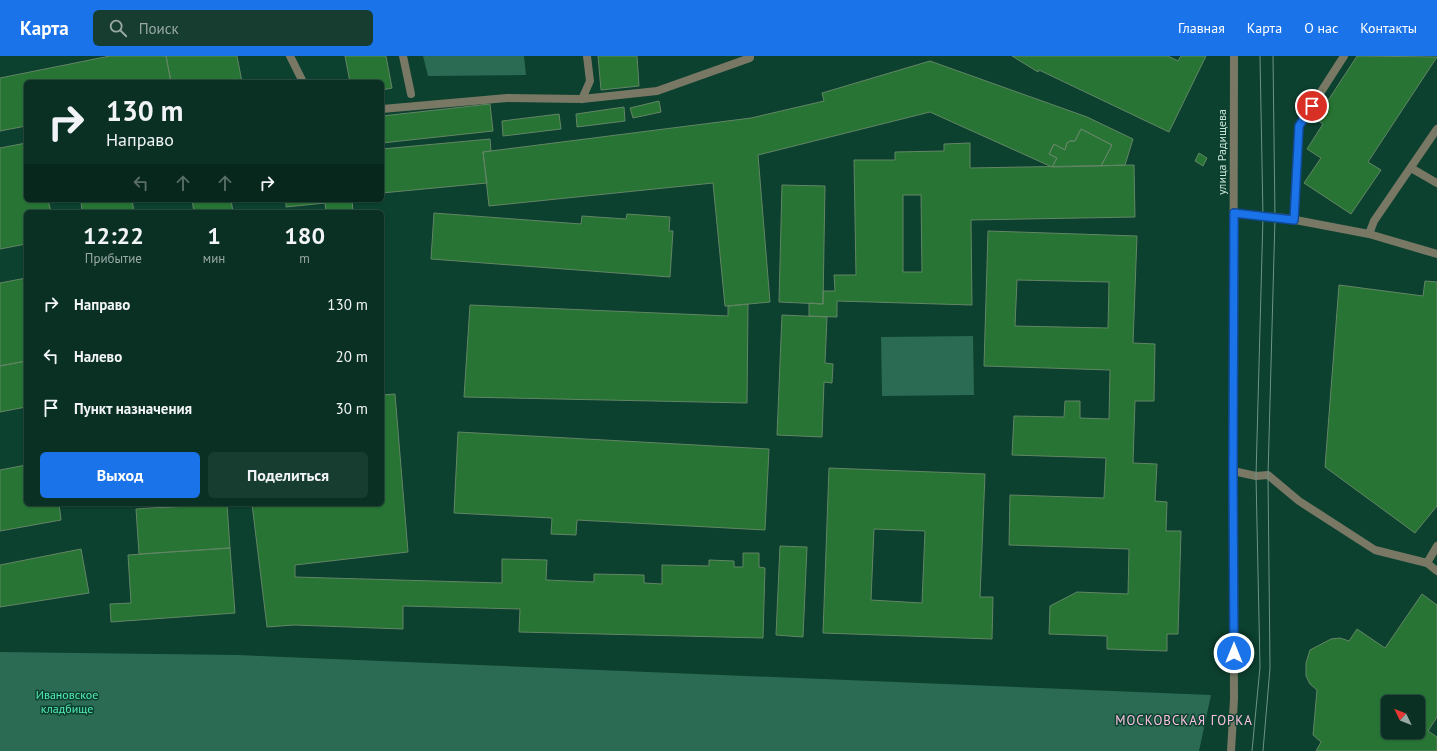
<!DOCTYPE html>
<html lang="ru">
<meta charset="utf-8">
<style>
:root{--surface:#093023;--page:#173c30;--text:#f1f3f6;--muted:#99a9a6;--line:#294b41;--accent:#1a73e8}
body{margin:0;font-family:"PT Sans",sans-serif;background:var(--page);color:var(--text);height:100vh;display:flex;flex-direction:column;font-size:15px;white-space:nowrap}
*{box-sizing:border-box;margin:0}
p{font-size:13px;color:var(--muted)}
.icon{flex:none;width:22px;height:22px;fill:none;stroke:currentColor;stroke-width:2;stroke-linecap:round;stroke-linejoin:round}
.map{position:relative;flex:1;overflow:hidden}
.sheet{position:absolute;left:24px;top:154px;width:360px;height:296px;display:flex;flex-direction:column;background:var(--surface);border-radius:6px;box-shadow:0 1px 3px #0004,0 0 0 1px var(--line)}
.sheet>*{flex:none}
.guide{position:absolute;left:24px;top:24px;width:360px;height:122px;border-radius:6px;box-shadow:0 1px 3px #0004,0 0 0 1px var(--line);background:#093023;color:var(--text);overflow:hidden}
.needle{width:26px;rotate:313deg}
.fabs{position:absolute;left:1381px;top:639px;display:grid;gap:8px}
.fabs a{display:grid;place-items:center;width:44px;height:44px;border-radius:6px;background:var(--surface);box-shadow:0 1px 3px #0004,0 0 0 1px var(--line);font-size:20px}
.pin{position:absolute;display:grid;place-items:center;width:34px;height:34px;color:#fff;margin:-17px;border:2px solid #fff;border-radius:50%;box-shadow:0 1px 4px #0007}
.me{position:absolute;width:44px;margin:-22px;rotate:0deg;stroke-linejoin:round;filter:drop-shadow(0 0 3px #0008)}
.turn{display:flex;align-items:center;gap:14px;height:84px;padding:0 16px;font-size:18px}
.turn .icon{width:52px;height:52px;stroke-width:2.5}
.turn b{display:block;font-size:28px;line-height:34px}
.lanes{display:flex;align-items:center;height:38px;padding:0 16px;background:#0003;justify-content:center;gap:20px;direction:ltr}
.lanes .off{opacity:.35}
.eta{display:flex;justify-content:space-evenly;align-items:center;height:68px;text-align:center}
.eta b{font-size:24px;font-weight:700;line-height:28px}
.primary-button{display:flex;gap:8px;margin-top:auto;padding:8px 16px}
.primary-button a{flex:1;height:46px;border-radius:6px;background:var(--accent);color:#fff;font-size:16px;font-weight:700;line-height:46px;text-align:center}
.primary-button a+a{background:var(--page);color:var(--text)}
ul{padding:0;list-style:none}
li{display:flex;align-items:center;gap:12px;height:52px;padding:0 16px}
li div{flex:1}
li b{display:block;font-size:15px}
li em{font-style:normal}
header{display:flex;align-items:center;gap:24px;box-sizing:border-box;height:56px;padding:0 20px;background:var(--accent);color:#fff}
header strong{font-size:19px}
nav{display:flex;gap:22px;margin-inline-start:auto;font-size:14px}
.search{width:280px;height:36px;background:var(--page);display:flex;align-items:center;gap:10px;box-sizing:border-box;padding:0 14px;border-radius:6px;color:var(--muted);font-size:15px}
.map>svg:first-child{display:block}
.green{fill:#2b6a53}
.building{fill:#277434;stroke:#638565;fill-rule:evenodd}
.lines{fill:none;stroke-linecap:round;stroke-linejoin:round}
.lane{stroke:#787865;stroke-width:8}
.street{stroke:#787865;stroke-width:8}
.tram{stroke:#6d9485;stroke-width:1}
.route-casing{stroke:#114b97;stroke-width:10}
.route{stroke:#1a73e8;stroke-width:7}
.labels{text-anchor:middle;stroke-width:3;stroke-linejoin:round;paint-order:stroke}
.street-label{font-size:12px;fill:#c8e2d6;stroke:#0c402f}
.park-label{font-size:12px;fill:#55ebb8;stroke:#0c402f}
.neighbourhood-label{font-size:13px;letter-spacing:1px;fill:#ffc2e1;stroke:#0c402f}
</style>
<header>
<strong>Карта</strong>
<div class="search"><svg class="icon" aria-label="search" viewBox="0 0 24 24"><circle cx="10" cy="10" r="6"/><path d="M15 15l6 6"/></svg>Поиск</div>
<nav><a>Главная</a><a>Карта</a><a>О нас</a><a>Контакты</a></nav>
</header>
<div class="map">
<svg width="1437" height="695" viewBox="0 0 1437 695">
<rect width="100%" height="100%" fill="#0c402f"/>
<path class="green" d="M 423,0 L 524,0 L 526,19 L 428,20 Z
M 973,280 L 974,339 L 882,340 L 881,281 Z
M 0,596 L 237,599 L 1211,639 L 1199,695 L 0,695 Z"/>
<path class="building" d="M 110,0 L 166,0 L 171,26 L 26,26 L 26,70 L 0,75 L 0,22 Z
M 166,0 L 237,0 L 242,26 L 171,26 Z
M 345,0 L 386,0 L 392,32 L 382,34 L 382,26 L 350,26 Z
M 598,0 L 637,0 L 639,30 L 601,34 Z
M 1012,0 L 1168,0 L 1178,5 L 1181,0 L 1206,0 L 1169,76 L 1039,14 L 1038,16 Z
M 1357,0 L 1437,1 L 1368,106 L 1381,114 L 1351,158 L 1304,127 L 1321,102 L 1307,93 L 1323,68 L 1316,63 Z
M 930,5 L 1087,61 L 1133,83 L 1125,109 L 1101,110 L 1112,89 L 1081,73 L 1075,85 L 1070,85 L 1067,87 L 1065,94 L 1054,88 L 1049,98 L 1057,102 L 1052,111 L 930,56 L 758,99 L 770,246 L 728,250 L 725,250 L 713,127 L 489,150 L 483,96 L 751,62 L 824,45 L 822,37 Z
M 659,45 L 661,56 L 633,62 L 630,52 Z
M 490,48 L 493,75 L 382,87 L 382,60 Z
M 624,51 L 625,65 L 577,71 L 576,58 Z
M 559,58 L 561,73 L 503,80 L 502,65 Z
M 1081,73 L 1112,89 L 1101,110 L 1052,111 L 1057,102 L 1049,98 L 1054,88 L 1065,94 L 1067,87 L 1070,85 L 1075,85 Z
M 490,83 L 491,95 L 483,96 L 487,127 L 382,137 L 382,93 Z
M 26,87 L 26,144 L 48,144 L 51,156 L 26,156 L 26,188 L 0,193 L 0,92 Z
M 970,87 L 970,112 L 1134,109 L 1135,161 L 971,164 L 972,249 L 837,245 L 837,261 L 809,260 L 809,247 L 823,248 L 823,235 L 835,235 L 834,219 L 856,219 L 854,104 L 895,104 L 895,96 L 944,95 L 944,88 ZM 903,139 L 921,139 L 922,216 L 903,216 Z
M 1199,97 L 1207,102 L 1203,110 L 1195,105 Z
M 782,129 L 825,130 L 823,248 L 779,246 Z
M 81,144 L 132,144 L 134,156 L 82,156 Z
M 192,144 L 231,144 L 233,156 L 194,156 Z
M 286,144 L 352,144 L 353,156 L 326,156 L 325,147 L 286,151 Z
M 434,157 L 581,168 L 582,160 L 626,163 L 627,158 L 670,161 L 669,175 L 673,175 L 670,221 L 431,203 Z
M 988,175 L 1137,180 L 1133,287 L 1155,288 L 1154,345 L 1135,345 L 1133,407 L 1157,408 L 1155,445 L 1167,446 L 1166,475 L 1181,475 L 1178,578 L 1167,578 L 1167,595 L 1107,593 L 1107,580 L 1049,578 L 1050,550 L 1077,536 L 1128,538 L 1129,493 L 1009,489 L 1010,439 L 1104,442 L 1106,402 L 1012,399 L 1014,360 L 1064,361 L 1065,345 L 1080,345 L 1080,362 L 1109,363 L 1110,314 L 984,310 ZM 1017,224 L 1109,226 L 1108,272 L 1015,270 Z
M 26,222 L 26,305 L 0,310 L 0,227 Z
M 1425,225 L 1437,226 L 1437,450 L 1415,477 L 1325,411 L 1339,229 L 1423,240 Z
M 748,248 L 747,347 L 464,341 L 470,249 L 728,260 L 728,250 Z
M 782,259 L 827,261 L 825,307 L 833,308 L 832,327 L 824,326 L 822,381 L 777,379 Z
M 26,305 L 26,351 L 0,356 L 0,310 Z
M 395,338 L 408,496 L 295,509 L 295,521 L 502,527 L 502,503 L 547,504 L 546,524 L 594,526 L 594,518 L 644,519 L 644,527 L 662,528 L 662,509 L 709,510 L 709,504 L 734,505 L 734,511 L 743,511 L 743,497 L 759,497 L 759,511 L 765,512 L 763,582 L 519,576 L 520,553 L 403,550 L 403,573 L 294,569 L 267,571 L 252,448 L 382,448 L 382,339 Z
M 458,376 L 769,393 L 765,474 L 577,464 L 576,479 L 551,478 L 552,462 L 454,457 Z
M 26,409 L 26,448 L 59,448 L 61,464 L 0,475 L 0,414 Z
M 829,412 L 985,418 L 980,541 L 993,541 L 992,583 L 823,577 ZM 874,473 L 925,475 L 922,547 L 871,544 Z
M 160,448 L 211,448 L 161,452 Z
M 211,448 L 227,448 L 230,492 L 139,498 L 136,453 Z
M 780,490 L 807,491 L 803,581 L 776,579 Z
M 230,492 L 235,557 L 111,566 L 110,548 L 131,547 L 128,499 Z
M 81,493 L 89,537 L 0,551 L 0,509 Z
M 1422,538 L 1437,549 L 1437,661 L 1428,675 L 1437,681 L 1437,695 L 1316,695 L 1321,686 L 1313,679 L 1317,634 L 1310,628 L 1306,620 L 1306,607 L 1310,594 L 1331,583 L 1340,582 L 1349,585 L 1357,573 L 1385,592 ZM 1388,646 L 1418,646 L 1418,676 L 1388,676 Z"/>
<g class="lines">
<path class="lane" d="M 290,0 L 303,26
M 403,0 L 411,38
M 582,43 L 590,25 L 587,0
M 382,53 L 507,42 L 582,43 L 657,35 L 750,2 L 750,0
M 1411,112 L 1437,127
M 1234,157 L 1285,162 L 1369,178 L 1437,198
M 1294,164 L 1299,70 L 1344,0
M 1369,178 L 1374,165 L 1437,73
M 1233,415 L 1256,420 L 1268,419 L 1299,445 L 1375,494 L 1427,507 L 1437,515
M 1427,507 L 1437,490"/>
<path class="street" d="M 1231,695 L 1234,643 L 1233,415 L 1234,0"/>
<path class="tram" d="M 1252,695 L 1260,611 L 1256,420 L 1263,161 L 1260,0
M 1263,695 L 1270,612 L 1268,419 L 1275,162 L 1273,0"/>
</g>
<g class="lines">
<defs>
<path id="route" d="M 1234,597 L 1233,415 L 1234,157 L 1294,164 L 1299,70 L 1312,50"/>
</defs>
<use href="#route" class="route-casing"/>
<use href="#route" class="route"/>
</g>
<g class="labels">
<g class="street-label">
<text transform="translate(1222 96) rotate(-90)" y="4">улица Радищева</text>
</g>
<g class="park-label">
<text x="67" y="643">Ивановское<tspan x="67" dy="14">кладбище</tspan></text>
</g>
<g class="neighbourhood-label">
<text x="1184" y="669">МОСКОВСКАЯ ГОРКА</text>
</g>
</g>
</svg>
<div class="fabs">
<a><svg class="needle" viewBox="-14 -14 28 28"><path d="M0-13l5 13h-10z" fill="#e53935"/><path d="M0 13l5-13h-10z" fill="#99a9a6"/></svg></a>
</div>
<div class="pin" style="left:1312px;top:50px;background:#d93025"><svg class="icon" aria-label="arrive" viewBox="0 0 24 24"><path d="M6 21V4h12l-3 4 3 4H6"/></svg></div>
<svg class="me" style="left:1234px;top:597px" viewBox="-20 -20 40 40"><circle r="17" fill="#1a73e8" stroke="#fff" stroke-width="3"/><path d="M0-11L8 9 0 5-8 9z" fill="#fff"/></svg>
<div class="guide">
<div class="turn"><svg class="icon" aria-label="right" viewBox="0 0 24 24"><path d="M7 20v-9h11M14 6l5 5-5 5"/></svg><div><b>130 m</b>Направо</div></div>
<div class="lanes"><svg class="icon off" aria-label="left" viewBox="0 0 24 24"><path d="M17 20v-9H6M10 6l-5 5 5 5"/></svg><svg class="icon off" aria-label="ahead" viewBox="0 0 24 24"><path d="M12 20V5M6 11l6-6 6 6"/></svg><svg class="icon off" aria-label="ahead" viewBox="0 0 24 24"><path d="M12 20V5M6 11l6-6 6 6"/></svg><svg class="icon" aria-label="right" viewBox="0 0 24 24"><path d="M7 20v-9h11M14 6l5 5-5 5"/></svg></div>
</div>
<section class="sheet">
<div class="eta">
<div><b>12:22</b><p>Прибытие</p></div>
<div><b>1</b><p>мин</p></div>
<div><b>180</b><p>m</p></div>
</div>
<ul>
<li><svg class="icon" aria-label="right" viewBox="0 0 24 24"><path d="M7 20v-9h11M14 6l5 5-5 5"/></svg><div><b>Направо</b></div><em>130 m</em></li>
<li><svg class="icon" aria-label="left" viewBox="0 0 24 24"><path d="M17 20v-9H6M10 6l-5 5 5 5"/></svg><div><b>Налево</b></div><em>20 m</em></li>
<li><svg class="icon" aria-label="arrive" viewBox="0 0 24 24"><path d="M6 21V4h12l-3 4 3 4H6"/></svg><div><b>Пункт назначения</b></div><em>30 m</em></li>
</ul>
<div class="primary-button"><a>Выход</a><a>Поделиться</a></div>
</section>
</div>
